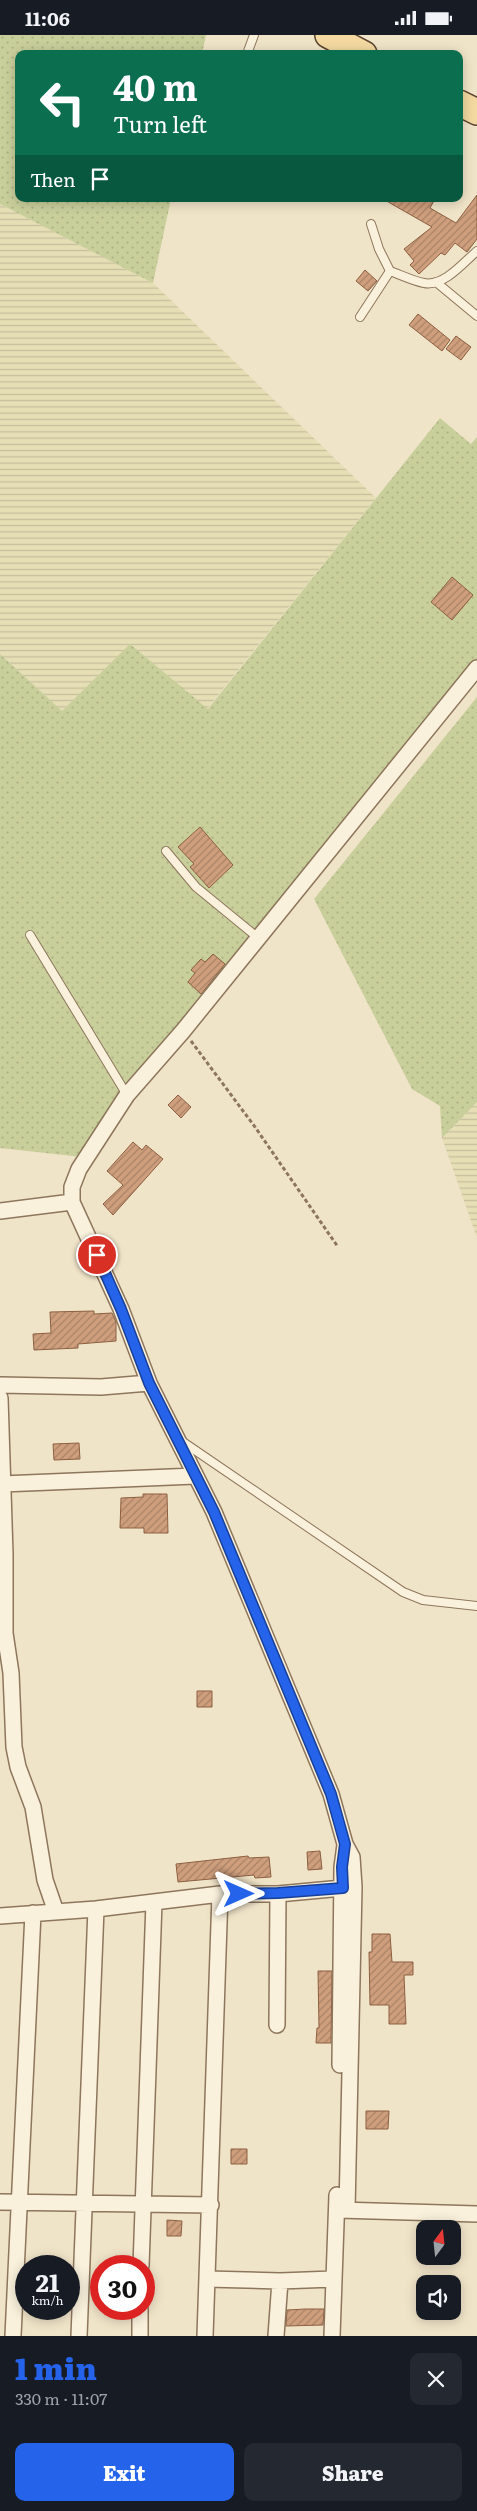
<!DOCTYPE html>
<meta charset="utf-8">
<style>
:root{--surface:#171b24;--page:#242831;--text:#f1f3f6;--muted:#9ea1a6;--accent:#2563eb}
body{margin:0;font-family:Literata,serif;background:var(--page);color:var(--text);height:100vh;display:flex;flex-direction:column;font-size:19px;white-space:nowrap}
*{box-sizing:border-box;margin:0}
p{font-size:16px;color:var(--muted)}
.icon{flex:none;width:28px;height:28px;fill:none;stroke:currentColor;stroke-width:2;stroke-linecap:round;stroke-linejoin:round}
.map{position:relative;height:2301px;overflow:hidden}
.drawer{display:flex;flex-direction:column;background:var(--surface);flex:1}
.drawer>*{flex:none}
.hud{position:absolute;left:15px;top:15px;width:448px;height:152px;border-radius:10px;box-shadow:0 2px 12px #0003;background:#0b6e4f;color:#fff;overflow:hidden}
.needle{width:32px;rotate:15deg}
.buttons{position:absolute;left:416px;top:2185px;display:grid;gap:10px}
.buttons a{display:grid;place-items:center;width:45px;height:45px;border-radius:10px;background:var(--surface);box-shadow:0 2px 12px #0003;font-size:25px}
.speed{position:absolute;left:15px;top:2220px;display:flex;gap:10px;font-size:25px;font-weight:700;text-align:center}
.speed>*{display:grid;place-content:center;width:65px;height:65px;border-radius:50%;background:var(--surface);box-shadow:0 2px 12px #0003;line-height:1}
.speed small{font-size:12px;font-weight:400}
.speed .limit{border:8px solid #d22;background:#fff;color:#111}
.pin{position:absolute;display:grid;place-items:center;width:42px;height:42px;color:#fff;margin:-21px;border:2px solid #fff;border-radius:50%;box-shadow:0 1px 5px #0007}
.me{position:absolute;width:55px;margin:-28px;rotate:90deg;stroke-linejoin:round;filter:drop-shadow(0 0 4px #0008)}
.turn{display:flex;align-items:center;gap:18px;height:105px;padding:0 15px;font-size:22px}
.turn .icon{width:65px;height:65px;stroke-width:2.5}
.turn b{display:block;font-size:35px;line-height:42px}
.then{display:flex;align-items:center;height:48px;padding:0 15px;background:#0003;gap:10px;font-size:19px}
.round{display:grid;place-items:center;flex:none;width:52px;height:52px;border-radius:10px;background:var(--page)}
.headline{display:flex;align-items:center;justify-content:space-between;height:85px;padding:0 15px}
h1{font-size:30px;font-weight:800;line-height:38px;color:var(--accent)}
.cta{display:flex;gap:10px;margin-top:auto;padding:10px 15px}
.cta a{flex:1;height:58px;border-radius:10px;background:var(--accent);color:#fff;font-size:20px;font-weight:800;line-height:58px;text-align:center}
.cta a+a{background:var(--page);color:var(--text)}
.status{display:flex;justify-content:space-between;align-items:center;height:35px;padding:0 25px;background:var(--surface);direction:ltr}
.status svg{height:14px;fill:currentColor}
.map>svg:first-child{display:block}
.farmland{fill:url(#farmland-rules)}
.green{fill:url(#green-dots)}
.building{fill:url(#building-hatch);stroke:#8d5f41}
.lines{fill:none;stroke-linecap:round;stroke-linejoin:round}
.service-casing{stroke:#8d765c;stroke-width:10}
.minor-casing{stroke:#8d765c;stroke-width:18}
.primary-casing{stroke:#5b4430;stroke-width:28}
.path{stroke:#8d765c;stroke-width:3;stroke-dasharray:4 2.5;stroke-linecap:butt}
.service{stroke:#faf1dc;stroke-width:8}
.minor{stroke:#faf1dc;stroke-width:15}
.primary{stroke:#f3d9a0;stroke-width:25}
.route-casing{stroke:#184099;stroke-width:12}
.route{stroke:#2563eb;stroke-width:9}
</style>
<div class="status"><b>11:06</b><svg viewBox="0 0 49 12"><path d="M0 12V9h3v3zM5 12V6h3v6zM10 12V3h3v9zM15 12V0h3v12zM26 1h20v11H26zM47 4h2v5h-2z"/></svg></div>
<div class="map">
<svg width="477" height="2301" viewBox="0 0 477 2301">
<defs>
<pattern id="farmland-rules" width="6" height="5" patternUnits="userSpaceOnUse" patternTransform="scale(1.25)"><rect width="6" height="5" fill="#e6deb5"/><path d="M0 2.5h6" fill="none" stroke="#c6bf9b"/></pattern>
<pattern id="green-dots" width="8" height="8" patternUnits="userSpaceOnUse" patternTransform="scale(1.25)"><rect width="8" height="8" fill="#c9cf9b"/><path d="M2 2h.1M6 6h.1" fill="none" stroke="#aeb285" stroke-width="1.8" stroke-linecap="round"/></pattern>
<pattern id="building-hatch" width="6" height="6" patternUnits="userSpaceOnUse" patternTransform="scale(1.25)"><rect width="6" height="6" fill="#cf9f7d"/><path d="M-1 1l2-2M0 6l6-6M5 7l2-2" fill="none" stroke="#a98266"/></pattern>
</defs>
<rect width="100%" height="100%" fill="#f0e4c8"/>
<path class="farmland" d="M 0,169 L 153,248 L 376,463 L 207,674 L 130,610 L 62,677 L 0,619 Z
M 477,1067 L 477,1203 L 442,1103 Z"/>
<path class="green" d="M 0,0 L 206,0 L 202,19 L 19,19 L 19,164 L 171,164 L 153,248 L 0,169 Z
M 440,383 L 471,409 L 477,402 L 477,638 L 197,982 L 91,1123 L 0,1113 L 0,619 L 62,676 L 130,609 L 208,674 Z
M 477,662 L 477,1067 L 442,1103 L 440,1071 L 412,1054 L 314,864 Z"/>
<path class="building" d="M 477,160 L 477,204 L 467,217 L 455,208 L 445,220 L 441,218 L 419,239 L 410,230 L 414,226 L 404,214 L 432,192 L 383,164 L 435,164 L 430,173 L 456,188 Z
M 365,235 L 377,246 L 368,256 L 356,246 Z
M 418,279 L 450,305 L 442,316 L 409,290 Z
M 456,301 L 471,312 L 461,325 L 446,314 Z
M 452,542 L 473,560 L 452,585 L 431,567 Z
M 200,792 L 233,830 L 209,853 L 190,832 L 194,829 L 178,812 Z
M 213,919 L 225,929 L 201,959 L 188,947 L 195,938 L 191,935 L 201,924 L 205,927 Z
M 178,1060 L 191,1072 L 181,1083 L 168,1070 Z
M 133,1107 L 142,1115 L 146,1110 L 163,1124 L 113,1180 L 103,1169 L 123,1150 L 107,1136 Z
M 94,1276 L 94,1279 L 112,1278 L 116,1287 L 116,1306 L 78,1309 L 78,1313 L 34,1315 L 33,1299 L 51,1298 L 50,1277 Z
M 79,1408 L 80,1424 L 54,1425 L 53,1409 Z
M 143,1459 L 167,1459 L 168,1498 L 144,1498 L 144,1493 L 120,1493 L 121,1463 L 143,1462 Z
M 197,1656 L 212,1656 L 212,1672 L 197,1672 Z
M 320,1816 L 322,1834 L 308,1835 L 307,1817 Z
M 248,1821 L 249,1823 L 269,1822 L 271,1842 L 255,1843 L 254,1840 L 178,1847 L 176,1829 Z
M 372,1899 L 390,1899 L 392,1927 L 413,1927 L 413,1940 L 404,1940 L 406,1989 L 389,1989 L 389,1970 L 370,1970 L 369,1917 L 372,1917 Z
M 318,1936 L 332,1936 L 331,2008 L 316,2008 L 317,1993 L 319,1993 Z
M 366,2076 L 389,2076 L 388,2094 L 366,2094 Z
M 231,2114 L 247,2114 L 247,2129 L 231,2129 Z
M 167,2185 L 182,2186 L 181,2201 L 167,2201 Z
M 306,2274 L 324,2274 L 323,2290 L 286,2291 L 287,2275 Z"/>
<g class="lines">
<defs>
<path id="service" d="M 247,19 L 254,0
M 371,189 L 379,214 L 390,236 C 401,240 413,246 424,248 C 444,252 464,227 477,216
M 436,247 L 477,281
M 360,282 L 390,236
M 166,816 L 196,852 L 257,902
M 30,900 L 127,1060
M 183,1407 L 403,1557 L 423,1565 L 477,1571"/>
<path id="minor" d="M 0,1176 L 72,1167
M 0,1350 L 101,1352 L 149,1348
M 0,1363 L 5,1519 L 5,1598 L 11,1638 L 14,1712 L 18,1732 L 33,1772 L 45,1845 L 56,1877
M 2,1449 L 195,1441
M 0,1881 L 96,1874 L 220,1859 L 278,1859 L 353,1852
M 277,1990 L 278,1859
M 340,2030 L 342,1832 L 345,1810
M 0,2167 L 211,2170
M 339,2175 L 477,2179
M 347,2175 L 354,1852 L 352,1822 L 345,1809 L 331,1759 L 214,1477 L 149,1348 L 121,1274 L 72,1167 L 72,1152 L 79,1134 L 127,1060 L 183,996 L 477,633
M 141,2231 L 154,1867
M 207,2244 L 280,2246 L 333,2244
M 13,2301 L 33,1878
M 79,2301 L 96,1874
M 140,2301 L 140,2274
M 205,2301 L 220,1859
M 276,2301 L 280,2246
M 332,2301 L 337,2160"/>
<path id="primary" d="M 328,0 L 364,19
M 459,68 L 477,77"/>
</defs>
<use href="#service" class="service-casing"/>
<use href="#minor" class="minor-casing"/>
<use href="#primary" class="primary-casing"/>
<path class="path" d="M 191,1006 L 255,1092 L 338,1212"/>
<use href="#service" class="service"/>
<use href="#minor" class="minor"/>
<use href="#primary" class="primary"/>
</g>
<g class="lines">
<defs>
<path id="route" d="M 97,1220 L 121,1274 L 149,1348 L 214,1477 L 331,1759 L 345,1809 L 342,1832 L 343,1853 L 278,1858 L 239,1859"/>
</defs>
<use href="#route" class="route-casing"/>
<use href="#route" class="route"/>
</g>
</svg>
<div class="buttons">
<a><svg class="needle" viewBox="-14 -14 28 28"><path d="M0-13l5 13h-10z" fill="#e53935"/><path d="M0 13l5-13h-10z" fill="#9ea1a6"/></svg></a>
<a><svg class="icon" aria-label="sound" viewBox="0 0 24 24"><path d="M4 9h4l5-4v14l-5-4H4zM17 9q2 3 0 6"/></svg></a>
</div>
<div class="speed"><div>21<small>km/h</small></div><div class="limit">30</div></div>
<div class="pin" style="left:97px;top:1220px;background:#d93025"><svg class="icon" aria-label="arrive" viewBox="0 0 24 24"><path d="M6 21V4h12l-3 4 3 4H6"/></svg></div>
<svg class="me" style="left:239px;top:1859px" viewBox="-20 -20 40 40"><path d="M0-17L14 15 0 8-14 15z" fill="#2563eb" stroke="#fff" stroke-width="4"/></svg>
<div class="hud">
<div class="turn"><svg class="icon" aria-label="left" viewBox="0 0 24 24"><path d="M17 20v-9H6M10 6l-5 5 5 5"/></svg><div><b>40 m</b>Turn left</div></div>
<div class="then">Then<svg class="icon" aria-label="arrive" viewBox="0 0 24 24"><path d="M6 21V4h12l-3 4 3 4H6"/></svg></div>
</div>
</div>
<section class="drawer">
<div class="headline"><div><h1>1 min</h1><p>330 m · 11:07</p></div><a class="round"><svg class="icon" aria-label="close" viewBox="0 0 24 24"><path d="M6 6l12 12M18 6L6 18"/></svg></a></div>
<div class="cta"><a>Exit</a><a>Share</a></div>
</section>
